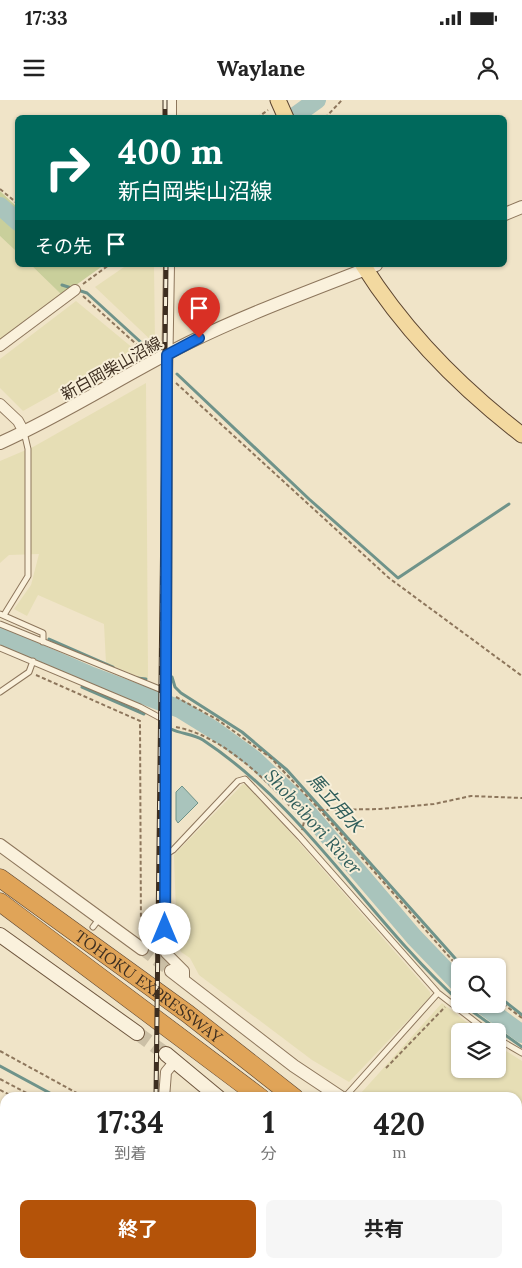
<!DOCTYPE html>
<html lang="ja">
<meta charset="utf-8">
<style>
:root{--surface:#fff;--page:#f6f6f6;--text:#222;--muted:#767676;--accent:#b45309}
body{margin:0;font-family:Lora,"Noto Sans JP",serif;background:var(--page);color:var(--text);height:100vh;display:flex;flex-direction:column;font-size:19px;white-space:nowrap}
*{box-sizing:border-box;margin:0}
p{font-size:16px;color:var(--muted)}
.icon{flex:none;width:28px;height:28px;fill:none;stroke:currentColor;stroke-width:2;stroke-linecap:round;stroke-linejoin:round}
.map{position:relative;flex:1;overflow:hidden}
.drawer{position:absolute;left:0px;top:992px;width:522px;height:176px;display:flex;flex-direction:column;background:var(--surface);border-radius:15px 15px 0 0;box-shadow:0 1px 4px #0004}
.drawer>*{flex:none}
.top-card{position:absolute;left:15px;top:15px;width:492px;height:152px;border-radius:8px;box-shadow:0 1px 4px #0004;background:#00695c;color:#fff;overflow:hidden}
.buttons{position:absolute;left:451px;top:858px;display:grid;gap:10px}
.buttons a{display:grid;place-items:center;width:55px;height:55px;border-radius:8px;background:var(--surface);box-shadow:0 1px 4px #0004;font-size:25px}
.pin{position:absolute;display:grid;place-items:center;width:42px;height:42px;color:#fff;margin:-51px -21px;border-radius:50% 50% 50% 0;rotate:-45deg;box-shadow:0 0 5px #0007}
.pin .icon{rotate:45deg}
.me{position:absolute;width:55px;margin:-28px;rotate:0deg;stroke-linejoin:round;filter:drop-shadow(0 0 4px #0008)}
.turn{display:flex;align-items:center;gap:18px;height:105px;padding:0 20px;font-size:22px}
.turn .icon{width:65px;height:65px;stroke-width:2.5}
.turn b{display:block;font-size:35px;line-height:42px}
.then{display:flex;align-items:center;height:48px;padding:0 20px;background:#0003;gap:10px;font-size:19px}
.eta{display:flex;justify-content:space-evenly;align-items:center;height:85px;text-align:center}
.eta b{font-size:30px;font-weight:700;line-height:35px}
.action{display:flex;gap:10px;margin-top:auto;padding:10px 20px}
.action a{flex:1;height:58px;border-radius:8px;background:var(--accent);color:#fff;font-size:20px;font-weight:700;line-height:58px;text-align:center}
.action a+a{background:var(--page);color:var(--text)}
.status{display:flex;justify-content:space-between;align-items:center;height:35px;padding:0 25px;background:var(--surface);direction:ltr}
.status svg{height:14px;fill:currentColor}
header{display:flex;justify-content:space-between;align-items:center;height:65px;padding:0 20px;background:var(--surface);font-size:22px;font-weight:700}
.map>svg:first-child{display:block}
.farmland{fill:#e6deb5}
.green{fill:#c9cf9b}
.water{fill:#a9c4bc;stroke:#6f938a}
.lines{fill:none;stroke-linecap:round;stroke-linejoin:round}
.stream{stroke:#6f938a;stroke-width:3}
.river{stroke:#a9c4bc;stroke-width:18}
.tertiary-tunnel{stroke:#ccc0a6;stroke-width:12;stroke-dasharray:12 6;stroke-linecap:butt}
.secondary-tunnel{stroke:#ccc0a6;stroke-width:14;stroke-dasharray:14 7;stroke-linecap:butt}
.service-casing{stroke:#8d765c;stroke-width:7}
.minor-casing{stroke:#8d765c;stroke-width:12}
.tertiary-casing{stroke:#8d765c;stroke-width:14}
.secondary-casing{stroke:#6f573f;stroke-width:16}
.primary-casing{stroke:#5b4430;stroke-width:17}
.motorway-casing{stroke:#5b4430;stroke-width:19}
.path{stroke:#8d765c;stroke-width:2;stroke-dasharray:4 2.5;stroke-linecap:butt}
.service{stroke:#faf1dc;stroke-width:5}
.minor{stroke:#faf1dc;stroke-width:10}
.tertiary{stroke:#faf1dc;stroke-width:12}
.secondary{stroke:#faf1dc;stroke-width:14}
.primary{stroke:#f3d9a0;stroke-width:15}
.motorway{stroke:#e0a458;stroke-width:18}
.rail-casing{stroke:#3d2e20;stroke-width:5}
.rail{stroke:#f7eed8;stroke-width:3;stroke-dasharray:9;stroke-linecap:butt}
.route-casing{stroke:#114b97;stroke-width:12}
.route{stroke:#1a73e8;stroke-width:9}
.labels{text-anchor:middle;stroke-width:4;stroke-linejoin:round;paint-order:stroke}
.street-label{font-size:16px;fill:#3d2e20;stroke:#f7eed8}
.water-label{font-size:18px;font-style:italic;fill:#2f5d5a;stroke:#f7eed8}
</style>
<div class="status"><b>17:33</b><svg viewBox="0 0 49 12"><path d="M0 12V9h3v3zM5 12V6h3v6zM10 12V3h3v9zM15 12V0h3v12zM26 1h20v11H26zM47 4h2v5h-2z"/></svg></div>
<header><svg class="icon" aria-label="menu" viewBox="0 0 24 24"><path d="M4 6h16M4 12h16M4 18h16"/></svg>Waylane<svg class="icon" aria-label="person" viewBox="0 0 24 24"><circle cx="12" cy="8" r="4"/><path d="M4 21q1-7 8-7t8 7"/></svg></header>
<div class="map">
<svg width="522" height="1168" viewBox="0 0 522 1168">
<rect width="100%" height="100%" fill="#f0e4c8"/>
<path class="farmland" d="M 0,136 L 17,152 L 18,165 L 31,165 L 62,195 L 0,243 Z
M 127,165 L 154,165 L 155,244 L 95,187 Z
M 76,201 L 134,249 L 23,311 L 0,288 L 0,259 Z
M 146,283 L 148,578 L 137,576 L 106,563 L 104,524 L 38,495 L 27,516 L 14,509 L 31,485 L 39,454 L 9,455 L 0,463 L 0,361 L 33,347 Z
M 243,684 L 247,685 L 289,731 L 430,892 L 430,897 L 349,982 L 312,960 L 199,875 L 190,858 L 181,852 L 177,843 L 174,755 Z
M 442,903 L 478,931 L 460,931 L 460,969 L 498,969 L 498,946 L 522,961 L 522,1105 L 518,1103 L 518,998 L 366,998 L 361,993 Z"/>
<path class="green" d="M 0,91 L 17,107 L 17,152 L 0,136 Z
M 31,165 L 104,165 L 62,195 Z"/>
<path class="water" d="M 182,686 L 198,703 L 178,723 L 176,720 L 176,692 Z"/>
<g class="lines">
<path class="stream" d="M 62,185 L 87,193 L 145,246
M 177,274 L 309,399 L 398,478 L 509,404
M 49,539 L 113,567
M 172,577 L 175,587 L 181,593 L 242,632 L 287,670 L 462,866
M 137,578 L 146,579
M 82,587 L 144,614
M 171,629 C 181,634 194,634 203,640 C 306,708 369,820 460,902
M 498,896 L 522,915
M 462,904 L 522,947
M 0,966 L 59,998"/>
<path class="river" d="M 292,18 L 317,0
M 0,106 L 18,122
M 0,536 L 92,576 L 180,609 L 214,630 L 254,659 L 298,701 L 414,837 L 460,885
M 481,904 L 522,934"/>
<path class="tertiary-tunnel" d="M 142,849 L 171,871"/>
<path class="secondary-tunnel" d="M 137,933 L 166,954"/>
<defs>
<path id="service" d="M 0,514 L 43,533 L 43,542
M 4,515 L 28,476 L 28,349 L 24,332
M 0,524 L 167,592
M 0,548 L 140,607 L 166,621
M 0,592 L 29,572 L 33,561
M 165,755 L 173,750 L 238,681 L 245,679 L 300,737 L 438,893 L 487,931
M 93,827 L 99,819
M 498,939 L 522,953
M 344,998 L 438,893
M 518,1116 L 522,1119
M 0,1140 L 5,1148
M 15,1164 L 18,1168
M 285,1164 L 286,1168
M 353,1164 L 362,1168"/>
<path id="minor" d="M 171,0 L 171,18
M 169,165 L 167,280 L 165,847 L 166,853 L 184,871 L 184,880
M 0,246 L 75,190
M 0,304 L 18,321 L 24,332
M 164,998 L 166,972 L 175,961
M 162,1164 L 162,1168
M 35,1168 L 54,1164"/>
<path id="tertiary" d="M 505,114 L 522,107
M 0,343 C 65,314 124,275 188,243 C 249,213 313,190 376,165
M 0,745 L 142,849
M 171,871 L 294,966 L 342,998
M 518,1158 L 522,1162"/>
<path id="secondary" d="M 0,835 L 137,933
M 166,954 L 219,998
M 426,1164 L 431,1168"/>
<path id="primary" d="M 278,0 L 286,18
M 363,165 C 404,230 461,288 522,335"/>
<g id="motorway">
<path id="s1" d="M 0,778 L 188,914 L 295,998"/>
<path d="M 0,802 L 261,998"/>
<path d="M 459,1164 L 464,1168"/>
<path d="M 493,1164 L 498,1168"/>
</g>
</defs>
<use href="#service" class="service-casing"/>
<use href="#minor" class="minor-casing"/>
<use href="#tertiary" class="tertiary-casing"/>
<use href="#secondary" class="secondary-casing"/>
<use href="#primary" class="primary-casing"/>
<use href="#motorway" class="motorway-casing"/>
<path class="path" d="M 257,18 L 268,10
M 325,18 L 342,0
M 0,89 L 18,104
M 83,184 L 109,165
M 83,196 L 146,253
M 176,283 L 389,478 L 522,576
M 36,575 L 140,621 L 141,834
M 176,597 L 218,620 L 271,658 L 320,710 L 460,869
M 176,627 C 225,636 272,685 304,722 L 302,730
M 320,710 L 380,709 L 434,704 L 471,696 L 522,698
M 498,900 L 522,918
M 0,951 L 86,998
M 386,968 L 445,907
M 0,979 L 36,998
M 0,990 L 16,998
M 393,1168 L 405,1164"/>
<use href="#service" class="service"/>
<use href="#minor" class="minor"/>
<use href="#tertiary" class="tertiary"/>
<use href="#secondary" class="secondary"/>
<use href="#primary" class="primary"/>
<use href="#motorway" class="motorway"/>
<defs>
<path id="rail" d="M 165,0 L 165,18
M 156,998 L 166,165
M 149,1168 L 149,1164"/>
</defs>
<use href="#rail" class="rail-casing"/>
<use href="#rail" class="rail"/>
</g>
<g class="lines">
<defs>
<path id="route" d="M 165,829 L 167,255 L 199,238"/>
</defs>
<use href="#route" class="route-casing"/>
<use href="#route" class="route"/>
</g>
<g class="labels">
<g class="street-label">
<text transform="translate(111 268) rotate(-29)" y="6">新白岡柴山沼線</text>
<text dy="6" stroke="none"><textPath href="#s1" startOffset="184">TOHOKU EXPRESSWAY</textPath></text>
</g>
<g class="water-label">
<text transform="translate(335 703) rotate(48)" y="6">馬立用水</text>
<text transform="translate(313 722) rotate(48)" y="6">Shobeibori River</text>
</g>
</g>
</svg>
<div class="buttons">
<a><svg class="icon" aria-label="search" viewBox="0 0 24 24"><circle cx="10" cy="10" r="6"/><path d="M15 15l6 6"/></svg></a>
<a><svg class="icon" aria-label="layers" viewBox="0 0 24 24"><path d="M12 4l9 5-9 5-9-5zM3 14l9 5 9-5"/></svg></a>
</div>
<div class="pin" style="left:199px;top:238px;background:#d93025"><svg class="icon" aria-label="arrive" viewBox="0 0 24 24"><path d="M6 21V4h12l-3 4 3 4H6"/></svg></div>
<svg class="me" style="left:165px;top:829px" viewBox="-20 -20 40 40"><circle r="19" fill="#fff"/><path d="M0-13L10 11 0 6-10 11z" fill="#1a73e8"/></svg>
<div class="top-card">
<div class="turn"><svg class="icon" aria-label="right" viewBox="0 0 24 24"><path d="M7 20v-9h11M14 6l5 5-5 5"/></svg><div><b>400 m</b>新白岡柴山沼線</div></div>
<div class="then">その先<svg class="icon" aria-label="arrive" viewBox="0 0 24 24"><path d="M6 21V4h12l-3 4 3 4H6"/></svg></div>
</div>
<section class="drawer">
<div class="eta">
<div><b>17:34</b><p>到着</p></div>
<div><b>1</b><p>分</p></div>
<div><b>420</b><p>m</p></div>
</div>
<div class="action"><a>終了</a><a>共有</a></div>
</section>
</div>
